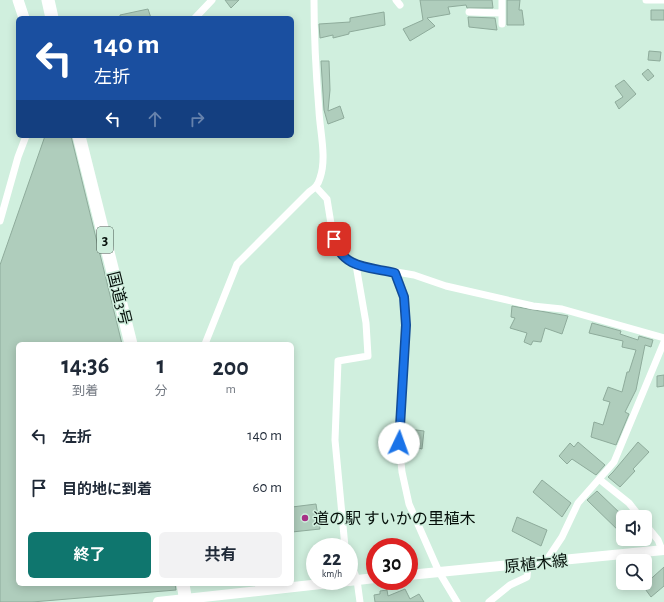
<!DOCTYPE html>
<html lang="ja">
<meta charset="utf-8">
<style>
:root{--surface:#fff;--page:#f2f2f3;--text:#1f2937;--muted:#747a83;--accent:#0f766e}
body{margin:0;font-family:"Alegreya Sans","Noto Sans JP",sans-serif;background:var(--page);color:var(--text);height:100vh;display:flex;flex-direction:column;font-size:15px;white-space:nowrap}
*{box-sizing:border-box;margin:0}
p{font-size:13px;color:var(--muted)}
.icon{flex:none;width:22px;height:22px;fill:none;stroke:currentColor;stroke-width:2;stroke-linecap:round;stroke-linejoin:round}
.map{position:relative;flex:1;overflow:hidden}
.panel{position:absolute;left:16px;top:342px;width:278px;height:244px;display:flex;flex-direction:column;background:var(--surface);border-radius:6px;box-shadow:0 2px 10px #0003}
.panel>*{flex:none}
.top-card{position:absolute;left:16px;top:16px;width:278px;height:122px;border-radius:6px;box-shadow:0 2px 10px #0003;background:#1a4fa0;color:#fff;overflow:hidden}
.buttons{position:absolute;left:616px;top:510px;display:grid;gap:8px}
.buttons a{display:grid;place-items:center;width:36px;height:36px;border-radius:6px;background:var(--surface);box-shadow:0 2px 10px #0003;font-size:20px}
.speed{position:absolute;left:306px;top:538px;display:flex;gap:8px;font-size:20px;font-weight:700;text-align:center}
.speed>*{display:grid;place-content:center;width:52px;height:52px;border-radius:50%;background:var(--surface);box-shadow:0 2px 10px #0003;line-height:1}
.speed small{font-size:10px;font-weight:400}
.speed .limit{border:6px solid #d22;background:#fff;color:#111}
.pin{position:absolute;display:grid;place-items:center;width:34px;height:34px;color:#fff;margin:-17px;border-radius:8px;box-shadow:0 2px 6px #0006}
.me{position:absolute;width:44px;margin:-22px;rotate:3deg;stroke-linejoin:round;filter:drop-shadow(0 0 3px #0008)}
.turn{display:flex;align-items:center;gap:14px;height:84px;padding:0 12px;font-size:18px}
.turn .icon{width:52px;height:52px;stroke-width:2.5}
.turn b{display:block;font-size:28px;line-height:34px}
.lanes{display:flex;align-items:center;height:38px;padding:0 12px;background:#0003;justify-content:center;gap:20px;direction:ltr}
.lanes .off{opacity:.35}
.eta{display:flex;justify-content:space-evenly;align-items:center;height:68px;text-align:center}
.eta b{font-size:24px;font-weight:700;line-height:28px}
.cta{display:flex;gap:8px;margin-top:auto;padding:8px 12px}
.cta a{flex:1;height:46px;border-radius:6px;background:var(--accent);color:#fff;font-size:16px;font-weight:700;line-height:46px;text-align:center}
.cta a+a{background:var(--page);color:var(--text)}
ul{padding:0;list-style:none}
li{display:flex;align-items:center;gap:12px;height:52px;padding:0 12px}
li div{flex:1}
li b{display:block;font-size:15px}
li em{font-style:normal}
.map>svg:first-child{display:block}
.building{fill:#afcdbc;stroke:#8eab9b}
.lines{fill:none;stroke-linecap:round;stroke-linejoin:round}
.street{stroke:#fff;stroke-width:7}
.secondary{stroke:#fff;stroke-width:10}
.primary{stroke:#fff;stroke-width:11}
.highway{stroke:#fff;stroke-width:13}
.route-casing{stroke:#114b97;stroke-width:10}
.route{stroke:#1a73e8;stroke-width:7}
.poi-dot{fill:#a73086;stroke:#d0efde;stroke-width:1.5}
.labels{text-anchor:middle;stroke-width:3;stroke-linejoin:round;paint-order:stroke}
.shield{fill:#d0efde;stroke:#43534a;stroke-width:1}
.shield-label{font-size:15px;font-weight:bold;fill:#06100b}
.street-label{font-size:16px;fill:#06100b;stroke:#d0efde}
.poi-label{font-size:16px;fill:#06100b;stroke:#d0efde;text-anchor:start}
</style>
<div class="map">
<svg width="664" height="602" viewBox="0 0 664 602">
<rect width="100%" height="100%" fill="#d0efde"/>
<path class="building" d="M 225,0 L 239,0 L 231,8 Z
M 420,0 L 492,0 L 493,8 L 467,8 L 466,5 L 448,7 L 450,14 L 427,18 L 435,26 L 410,41 L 403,29 L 423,20 Z
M 507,0 L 520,0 L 519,10 L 522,10 L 524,25 L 507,25 Z
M 148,9 L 151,18 L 120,18 L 120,15 Z
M 651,10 L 664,10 L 664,20 L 651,20 Z
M 384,12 L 385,25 L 349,32 L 349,34 L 333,38 L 333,35 L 320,38 L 319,24 L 350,22 L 350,18 Z
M 468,17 L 495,18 L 497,30 L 469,27 Z
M 649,51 L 661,52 L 660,61 L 648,60 Z
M 321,61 L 329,61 L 330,90 L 328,111 L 340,106 L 344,118 L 328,124 L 324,110 Z
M 648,69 L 654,76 L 648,81 L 642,74 Z
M 624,80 L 636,94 L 619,109 L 615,102 L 623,97 L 615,86 Z
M 45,136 L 71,136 L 122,344 L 18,344 L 18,584 L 175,584 L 176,590 L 32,602 L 0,602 L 0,265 Z
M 512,306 L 568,316 L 562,334 L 545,328 L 541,342 L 533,341 L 531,345 L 524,342 L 527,333 L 510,328 L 515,318 L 511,317 Z
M 592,323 L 621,331 L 620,334 L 638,340 L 639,336 L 653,340 L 651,347 L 645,345 L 636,390 L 625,412 L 629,414 L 616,445 L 591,437 L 594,422 L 603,425 L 610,402 L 603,400 L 608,387 L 622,392 L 627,372 L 629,372 L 636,350 L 622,347 L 623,341 L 589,333 Z
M 664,375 L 664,386 L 657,387 L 657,376 Z
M 409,429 L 424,431 L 422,449 L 408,445 Z
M 578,442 L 605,465 L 596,475 L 572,459 L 567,464 L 559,456 L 570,443 L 574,447 Z
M 638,442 L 649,452 L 633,469 L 635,471 L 620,487 L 608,477 L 613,472 Z
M 542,480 L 571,503 L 562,517 L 533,492 Z
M 597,491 L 623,516 L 623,535 L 587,500 Z
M 316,504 L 320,529 L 292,532 L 292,507 Z
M 517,517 L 547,530 L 541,546 L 512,531 Z
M 664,567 L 664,586 L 651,597 L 643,586 Z
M 405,589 L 410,599 L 419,594 L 424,602 L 375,602 L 374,595 L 380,594 L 380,591 L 387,590 L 388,596 Z"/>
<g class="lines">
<path class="street" d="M 396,0 L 400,5
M 502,0 L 502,24
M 646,0 L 664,0
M 469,12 L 502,13
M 195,18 L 212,0
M 316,187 L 327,199 L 332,230 L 337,248 L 343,257 L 356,265 L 414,275 L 446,286 L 533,306 L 562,309 L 664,338
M 0,221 L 18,157 L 26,136
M 395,273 L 404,297 L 406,325 L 399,443 L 402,472 L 409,504 L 439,572 L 457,602
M 205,344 L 237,264 L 309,192 C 315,188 318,185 320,178 C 327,158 320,132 319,111 C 316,74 314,37 314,0
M 599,479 L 629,503 L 640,517
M 645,524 L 658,540 L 662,550
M 345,547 L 335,440 L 338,361 L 368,356 L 366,323 L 356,265
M 349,557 L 357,580 L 360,602
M 546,561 L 562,537 L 578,503 L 614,462 L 664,342
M 489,602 L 510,585 L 527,577 L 528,564"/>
<path class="secondary" d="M 409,575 L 664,550
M 349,581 L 375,578
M 158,602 L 348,581"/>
<path class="primary" d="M 18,0 L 24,18"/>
<path class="highway" d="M 48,0 L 52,18
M 79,136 L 131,344
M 183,584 L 186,602"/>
</g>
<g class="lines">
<defs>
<path id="route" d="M 334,239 C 342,269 370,267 395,273 L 404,297 L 406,325 L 399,443"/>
</defs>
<use href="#route" class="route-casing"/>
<use href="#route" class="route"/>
</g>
<circle class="poi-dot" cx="305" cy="518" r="4"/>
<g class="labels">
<rect class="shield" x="97" y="227" width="16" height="26" rx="3"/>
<g class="shield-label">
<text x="105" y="245">3</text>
</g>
<g class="street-label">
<text transform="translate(120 298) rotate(76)" y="6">国道3号</text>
<text transform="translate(536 563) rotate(-6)" y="6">原植木線</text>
</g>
<g class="poi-label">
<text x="313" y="524">道の駅 すいかの里植木</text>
</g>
</g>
</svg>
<div class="buttons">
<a><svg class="icon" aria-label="sound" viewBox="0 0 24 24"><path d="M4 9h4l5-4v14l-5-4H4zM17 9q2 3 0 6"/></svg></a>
<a><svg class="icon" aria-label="search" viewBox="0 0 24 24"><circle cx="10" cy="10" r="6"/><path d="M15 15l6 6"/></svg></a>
</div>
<div class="speed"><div>22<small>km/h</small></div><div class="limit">30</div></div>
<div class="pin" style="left:334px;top:239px;background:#d93025"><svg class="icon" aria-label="arrive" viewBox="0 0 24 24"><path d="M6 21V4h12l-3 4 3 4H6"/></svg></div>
<svg class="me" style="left:399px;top:443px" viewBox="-20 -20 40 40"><circle r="19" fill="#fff"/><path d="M0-13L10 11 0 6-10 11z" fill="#1a73e8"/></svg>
<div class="top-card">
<div class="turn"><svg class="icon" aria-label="left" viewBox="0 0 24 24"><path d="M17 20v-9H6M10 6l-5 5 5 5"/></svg><div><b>140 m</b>左折</div></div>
<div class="lanes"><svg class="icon" aria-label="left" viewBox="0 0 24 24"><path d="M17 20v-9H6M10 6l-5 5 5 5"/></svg><svg class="icon off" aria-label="ahead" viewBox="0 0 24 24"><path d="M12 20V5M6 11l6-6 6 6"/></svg><svg class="icon off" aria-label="right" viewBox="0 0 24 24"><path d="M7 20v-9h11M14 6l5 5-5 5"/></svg></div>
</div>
<section class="panel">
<div class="eta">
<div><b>14:36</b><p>到着</p></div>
<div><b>1</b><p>分</p></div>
<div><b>200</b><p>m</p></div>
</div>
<ul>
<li><svg class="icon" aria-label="left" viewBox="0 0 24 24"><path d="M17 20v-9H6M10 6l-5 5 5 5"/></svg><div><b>左折</b></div><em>140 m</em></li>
<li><svg class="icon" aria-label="arrive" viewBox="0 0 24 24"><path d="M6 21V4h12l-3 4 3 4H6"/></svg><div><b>目的地に到着</b></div><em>60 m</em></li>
</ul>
<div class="cta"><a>終了</a><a>共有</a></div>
</section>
</div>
